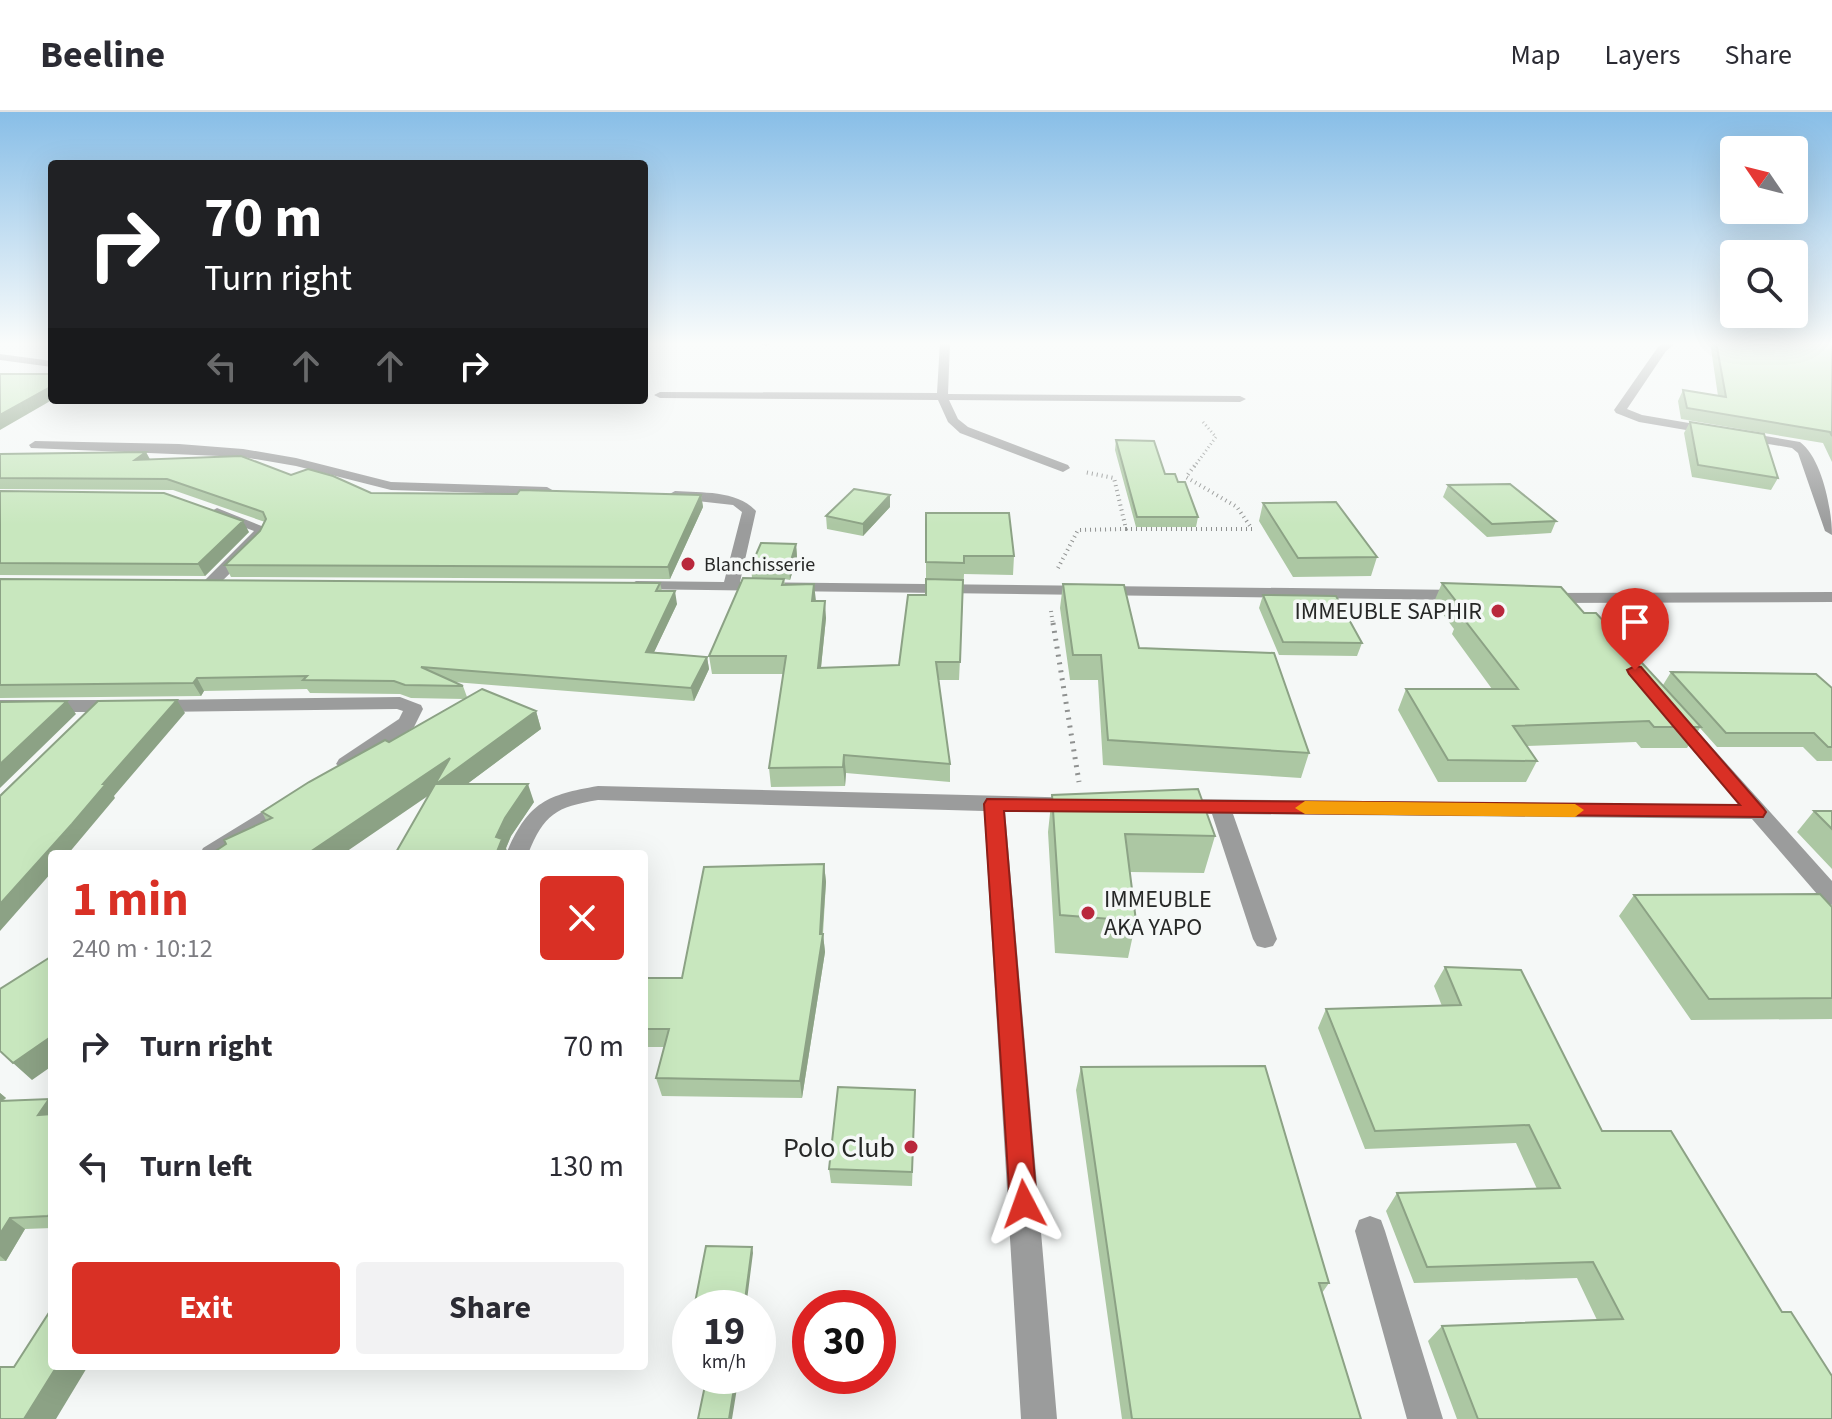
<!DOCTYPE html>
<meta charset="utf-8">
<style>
:root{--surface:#fff;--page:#f2f2f3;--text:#2b2b33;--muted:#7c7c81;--line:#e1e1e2;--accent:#d93025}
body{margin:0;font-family:"Source Sans 3",sans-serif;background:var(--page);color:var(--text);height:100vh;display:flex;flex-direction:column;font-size:30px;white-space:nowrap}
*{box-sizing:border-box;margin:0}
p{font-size:26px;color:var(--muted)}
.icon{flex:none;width:44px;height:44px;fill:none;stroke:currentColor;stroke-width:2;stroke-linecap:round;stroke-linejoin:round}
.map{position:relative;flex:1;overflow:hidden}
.panel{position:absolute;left:48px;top:738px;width:600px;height:520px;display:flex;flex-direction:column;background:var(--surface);border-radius:8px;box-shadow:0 8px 32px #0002}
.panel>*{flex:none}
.hud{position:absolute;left:48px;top:48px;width:600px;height:244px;border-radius:8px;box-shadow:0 8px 32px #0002;background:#202124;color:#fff;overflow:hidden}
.needle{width:52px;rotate:305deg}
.tools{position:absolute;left:1720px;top:24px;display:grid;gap:16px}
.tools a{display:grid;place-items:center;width:88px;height:88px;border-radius:8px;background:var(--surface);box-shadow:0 8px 32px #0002;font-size:40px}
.speed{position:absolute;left:672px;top:1178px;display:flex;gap:16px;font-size:40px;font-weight:700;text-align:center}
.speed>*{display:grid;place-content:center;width:104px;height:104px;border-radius:50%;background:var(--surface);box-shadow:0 8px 32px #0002;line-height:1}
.speed small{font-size:20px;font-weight:400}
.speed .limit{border:12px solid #d22;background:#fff;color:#111}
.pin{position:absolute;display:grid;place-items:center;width:68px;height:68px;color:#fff;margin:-82px -34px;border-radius:50% 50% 50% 0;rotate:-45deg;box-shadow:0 0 8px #0007}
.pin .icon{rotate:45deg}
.me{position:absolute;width:88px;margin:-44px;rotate:356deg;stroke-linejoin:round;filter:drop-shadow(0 0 6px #0008)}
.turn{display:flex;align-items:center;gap:28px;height:168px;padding:0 24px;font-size:36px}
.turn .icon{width:104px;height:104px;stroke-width:2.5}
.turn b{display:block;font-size:56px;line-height:68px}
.lanes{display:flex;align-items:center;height:76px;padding:0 24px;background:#0003;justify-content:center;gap:40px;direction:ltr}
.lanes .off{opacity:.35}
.round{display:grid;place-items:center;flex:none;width:84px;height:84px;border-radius:8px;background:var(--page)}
.head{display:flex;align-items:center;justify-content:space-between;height:136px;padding:0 24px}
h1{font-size:48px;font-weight:700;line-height:60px;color:var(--accent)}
.cta{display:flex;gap:16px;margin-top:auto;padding:16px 24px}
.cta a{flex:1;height:92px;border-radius:8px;background:var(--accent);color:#fff;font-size:32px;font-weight:700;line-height:92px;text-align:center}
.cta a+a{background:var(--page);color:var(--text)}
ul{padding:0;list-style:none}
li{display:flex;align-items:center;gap:24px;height:120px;padding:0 24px}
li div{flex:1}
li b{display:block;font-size:30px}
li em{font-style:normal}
header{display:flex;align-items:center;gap:48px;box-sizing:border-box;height:112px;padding:0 40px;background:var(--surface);border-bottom:2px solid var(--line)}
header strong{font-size:38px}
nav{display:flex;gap:44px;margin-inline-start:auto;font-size:28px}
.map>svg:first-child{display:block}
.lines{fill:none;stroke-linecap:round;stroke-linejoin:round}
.path-far2{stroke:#8f9190;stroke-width:3;stroke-dasharray:1 3;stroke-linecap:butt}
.path-far1{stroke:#8f9190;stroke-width:4;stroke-dasharray:1 4;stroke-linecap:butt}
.path{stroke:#8f9190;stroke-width:5;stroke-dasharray:2 6;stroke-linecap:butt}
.lane{fill:#9b9c9c;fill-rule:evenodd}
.street{fill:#9b9c9c;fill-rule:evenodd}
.wall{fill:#acc7a3}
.shaded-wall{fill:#8ca285}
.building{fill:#c8e7be;stroke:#8ca285;stroke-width:2}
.route{fill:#d93025;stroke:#8d1f18;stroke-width:2}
.slow{fill:#f59e0b}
.poi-dot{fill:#b9283c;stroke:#f5f8f7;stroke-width:3}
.labels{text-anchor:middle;stroke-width:7;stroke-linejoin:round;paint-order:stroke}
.far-poi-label{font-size:20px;fill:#272827;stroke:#f5f8f7;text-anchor:start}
.poi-label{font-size:24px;fill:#272827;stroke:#f5f8f7;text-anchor:end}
.near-poi-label{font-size:28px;fill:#272827;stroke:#f5f8f7;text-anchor:end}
</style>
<header>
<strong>Beeline</strong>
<nav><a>Map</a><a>Layers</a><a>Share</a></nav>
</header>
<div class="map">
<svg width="1832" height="1307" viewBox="0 0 1832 1307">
<rect width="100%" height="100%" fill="#f5f8f7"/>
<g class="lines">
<path class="path-far2" d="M 1194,355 L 1216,325 L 1202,309"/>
<path class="path-far1" d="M 1126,417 L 1252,417 L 1237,395 L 1186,365 L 1195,353
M 1058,456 L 1078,418 L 1126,417 L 1114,366 L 1084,360
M 1051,499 L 1053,513"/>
<path class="path" d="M 1053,511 L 1079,670"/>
<path class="lane" d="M 755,230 L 770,230 L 771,231 L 766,234 Z
M 0,242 L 52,249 L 52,255 L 0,248 Z"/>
<path class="street" d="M 940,230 L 950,230 L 948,282 L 1240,284 L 1246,287 L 1240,290 L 949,288 L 958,307 L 968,315 L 1068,353 L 1070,356 L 1063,360 L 960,321 L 948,310 L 938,288 L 660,286 L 654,283 L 660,280 L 937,281 Z
M 1665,230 L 1677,230 L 1666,239 L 1627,297 L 1642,303 L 1800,330 C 1822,346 1832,398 1832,423 L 1825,419 L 1798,341 L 1792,336 L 1639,310 L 1616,301 L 1614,298 L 1658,235 Z
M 35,329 L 179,332 L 243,337 L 296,346 L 391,370 L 547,375 L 554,379 L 547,383 L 391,378 L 296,354 L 243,345 L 31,336 L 29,333 Z
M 675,379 C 702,381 737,378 756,399 L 740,470 L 1464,478 L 1472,483 L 1464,488 L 630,477 L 628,474 L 636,469 L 724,470 L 742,400 L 733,393 L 670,386 L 668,383 Z
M 217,396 L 269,417 L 263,429 L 215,476 L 203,476 L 203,470 L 254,419 L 212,403 L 210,400 Z
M 1832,480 L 1832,490 L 1548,491 L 1540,486 L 1548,481 Z
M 400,585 L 421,593 L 423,597 L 414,615 L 346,659 L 336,652 L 339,647 L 399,607 L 403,599 L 397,597 L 156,600 L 147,594 L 156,588 Z
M 0,588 L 120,588 L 129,594 L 120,600 L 0,600 Z
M 1676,601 L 1683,603 L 1832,769 L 1832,793 L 1824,790 L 1752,707 L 1233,702 L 1277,827 L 1273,834 L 1265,836 L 1257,834 L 1253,827 L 1212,702 L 1170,699 L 1167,694 L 1170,689 L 1177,687 L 1740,693 L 1669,611 L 1667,607 L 1669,603 Z
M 598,674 L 1084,686 L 1087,691 L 1084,696 L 1077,698 L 1005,699 L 1057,1307 L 1021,1307 L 984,699 L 598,688 C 556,695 544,702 528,742 L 506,742 C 528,691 545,683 598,674 Z
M 286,685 L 293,687 L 296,692 L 293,697 L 227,742 L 200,742 L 203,736 Z
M 1370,1104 L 1381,1108 L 1385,1119 L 1443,1307 L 1407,1307 L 1355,1119 L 1359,1108 Z"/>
</g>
<path class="wall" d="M 1710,230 L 1832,230 L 1832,350 L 1823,331 L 1681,307 L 1678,289 L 1683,278 L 1718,284 Z
M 1690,310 L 1778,366 L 1771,378 L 1692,365 L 1684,321 Z
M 1116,328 L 1165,362 L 1198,405 L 1196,415 L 1136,415 L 1115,338 Z
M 0,342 L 150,348 L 291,363 L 371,381 L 701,383 L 703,395 L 670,467 L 231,465 L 225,453 L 260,419 L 265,410 L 173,378 L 0,377 Z
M 1448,373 L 1556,409 L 1551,421 L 1487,425 L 1443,385 Z
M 0,379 L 249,420 L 205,464 L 0,463 Z
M 1263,391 L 1377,445 L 1371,464 L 1293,465 L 1259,409 Z
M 890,395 L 863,424 L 827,417 L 826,404 Z
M 926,401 L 1014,444 L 1013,463 L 964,462 L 959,568 L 938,568 L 950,652 L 950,670 L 846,661 L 845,674 L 771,675 L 769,656 L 784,562 L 712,562 L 709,544 L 752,466 L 751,454 L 796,432 L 797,445 L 790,468 L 784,467 L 785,473 L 816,489 L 826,506 L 821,556 L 899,553 L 926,483 Z
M 0,467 L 660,471 L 662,479 L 677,492 L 654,540 L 707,545 L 709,557 L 694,589 L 454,570 L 463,574 L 467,585 L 536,599 L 541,617 L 467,672 L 534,690 L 511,724 L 506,736 L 428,684 L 266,708 L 262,700 L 389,630 L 464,587 L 411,586 L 400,582 L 310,581 L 307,577 L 204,579 L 201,584 L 0,586 Z
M 1442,471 L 1584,501 L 1663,573 L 1671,560 L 1832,576 L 1832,649 L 1817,649 L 1803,635 L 1717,635 L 1700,616 L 1687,636 L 1641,636 L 1636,630 L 1527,634 L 1537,649 L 1526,670 L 1438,670 L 1398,598 L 1406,577 L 1492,577 L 1452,522 L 1454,517 L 1434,490 Z
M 1063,472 L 1139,536 L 1309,641 L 1301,666 L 1103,653 L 1098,568 L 1070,568 L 1060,496 Z
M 1263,483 L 1362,531 L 1357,544 L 1279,543 L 1259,496 Z
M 1052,683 L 1215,724 L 1204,761 L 1130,760 L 1136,809 L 1128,846 L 1055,841 L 1048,720 Z
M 1814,699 L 1832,699 L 1832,757 L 1797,720 Z
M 824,752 L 826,770 L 823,822 L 825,840 L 802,986 L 662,984 L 656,966 L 664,935 L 644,935 L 644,866 L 682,866 Z
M 1634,783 L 1832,795 L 1832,907 L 1691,908 L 1619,804 Z
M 1445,855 L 1602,1019 L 1832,1307 L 1457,1307 L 1428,1229 L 1442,1214 L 1597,1208 L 1577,1166 L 1414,1171 L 1386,1099 L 1397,1081 L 1537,1077 L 1516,1031 L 1365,1037 L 1318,916 L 1326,897 L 1442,894 L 1434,874 Z
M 1081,955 L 1329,1171 L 1322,1181 L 1361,1307 L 1122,1307 L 1076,978 Z
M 915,978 L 912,1074 L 831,1071 L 829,1057 Z
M 0,981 L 6,986 L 3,989 L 52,990 L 52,1116 L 25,1117 L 6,1149 L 0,1149 Z"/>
<path class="shaded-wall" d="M 52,274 L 52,288 L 0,318 L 0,303 Z
M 146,340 L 152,351 L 135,348 Z
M 701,383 L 703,395 L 670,467 L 668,455 Z
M 890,383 L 890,395 L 863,424 L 863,412 Z
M 243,409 L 249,420 L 205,464 L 198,452 Z
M 796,432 L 797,445 L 790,468 L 789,455 Z
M 814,472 L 816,489 L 812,489 Z
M 675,479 L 677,492 L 648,553 L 646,540 Z
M 825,489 L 826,506 L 819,574 L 818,556 Z
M 707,545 L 709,557 L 694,589 L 691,576 Z
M 197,566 L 204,579 L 201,584 L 193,571 Z
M 177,588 L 185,601 L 114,684 L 115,686 L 68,742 L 52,742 L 52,760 L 0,819 L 0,792 L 103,672 Z
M 67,589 L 76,602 L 0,676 L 0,652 Z
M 536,599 L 541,617 L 443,690 L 438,677 L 343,742 L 307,742 L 450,646 Z
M 844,643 L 846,661 L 845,674 L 843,655 Z
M 528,672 L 534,690 L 511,724 L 506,736 L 508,742 L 496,742 L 496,725 L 505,706 Z
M 824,752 L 826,770 L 822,825 L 823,822 L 825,840 L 802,986 L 800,969 L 820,822 Z
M 52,924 L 52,954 L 32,968 L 13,951 Z
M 0,981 L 6,986 L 0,990 Z
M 49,987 L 52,990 L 52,1014 L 38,1003 Z
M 10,1106 L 25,1117 L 6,1149 L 0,1144 L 0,1122 Z
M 752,1135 L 753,1141 L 746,1196 L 744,1196 Z
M 57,1254 L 88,1254 L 56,1307 L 24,1307 Z
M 736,1264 L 738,1270 L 732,1307 L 729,1307 Z"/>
<path class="building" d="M 1716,230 L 1832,230 L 1832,324 L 1830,320 L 1687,296 L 1683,278 L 1726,285 Z
M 0,262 L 52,262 L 52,274 L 0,303 Z
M 1690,310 L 1764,322 L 1778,366 L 1698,353 Z
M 1116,328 L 1154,329 L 1165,362 L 1175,362 L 1178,370 L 1185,370 L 1198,405 L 1137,405 Z
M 146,340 L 135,348 L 241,344 L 291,363 L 308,357 L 333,364 L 371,381 L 517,382 L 520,378 L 701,383 L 668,455 L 225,453 L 260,419 L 266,407 L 263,400 L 167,367 L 0,366 L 0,342 Z
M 1510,372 L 1556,409 L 1492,412 L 1448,373 Z
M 854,377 L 890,383 L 863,412 L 826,404 Z
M 0,379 L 164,381 L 243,409 L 198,452 L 0,451 Z
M 1336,390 L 1377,445 L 1298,446 L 1263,391 Z
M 926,401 L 1009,401 L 1014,444 L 964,444 L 964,451 L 926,450 Z
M 761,431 L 796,432 L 789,455 L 751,454 Z
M 743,466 L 784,467 L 782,473 L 814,472 L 812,489 L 825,489 L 818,556 L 899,553 L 908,483 L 926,483 L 926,467 L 963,468 L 960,550 L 936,550 L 950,652 L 844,643 L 843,655 L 769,656 L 786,544 L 709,544 Z
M 0,467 L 660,471 L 656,479 L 675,479 L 646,540 L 707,545 L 691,576 L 421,555 L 463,574 L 405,573 L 394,569 L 303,568 L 307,564 L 197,566 L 193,571 L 0,573 Z
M 1442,471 L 1561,475 L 1584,501 L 1596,501 L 1701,615 L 1654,615 L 1649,609 L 1513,614 L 1537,649 L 1448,648 L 1406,577 L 1518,577 L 1460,502 L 1466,502 Z
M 1063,472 L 1124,473 L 1139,536 L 1274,541 L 1309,641 L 1108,628 L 1101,543 L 1073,543 Z
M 1263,483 L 1336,484 L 1362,531 L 1283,530 Z
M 1671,560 L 1816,562 L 1832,576 L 1832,635 L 1828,635 L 1814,621 L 1726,621 Z
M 482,577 L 536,599 L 436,672 L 528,672 L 505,706 L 496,725 L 502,727 L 496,742 L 395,742 L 450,646 L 307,742 L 211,742 L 226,732 L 224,728 L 272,706 L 262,700 L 309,670 L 385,628 L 389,630 Z
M 177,588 L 103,672 L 106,672 L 72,712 L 0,792 L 0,684 L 98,589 Z
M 67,589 L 0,652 L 0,590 Z
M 1198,677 L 1215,724 L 1125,722 L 1136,809 L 1060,803 L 1052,683 Z
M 1814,699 L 1832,699 L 1832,717 Z
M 824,752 L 820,822 L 823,822 L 800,969 L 656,966 L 669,917 L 644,917 L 644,866 L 682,866 L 704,755 Z
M 1820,782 L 1832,795 L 1832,886 L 1709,887 L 1634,783 Z
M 52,844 L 52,924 L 13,951 L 0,939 L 0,877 Z
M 1445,855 L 1521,858 L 1602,1019 L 1671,1019 L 1782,1200 L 1791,1200 L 1832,1264 L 1832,1307 L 1478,1307 L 1442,1214 L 1623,1207 L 1593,1150 L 1427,1155 L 1397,1081 L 1560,1076 L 1529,1013 L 1375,1019 L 1326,897 L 1461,893 Z
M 1265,954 L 1329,1171 L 1319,1171 L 1361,1307 L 1132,1307 L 1081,955 Z
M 838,975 L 915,978 L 912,1060 L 829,1057 Z
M 49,987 L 38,1003 L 52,1002 L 52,1098 L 48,1104 L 10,1106 L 0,1122 L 0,989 Z
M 706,1134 L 752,1135 L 744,1196 L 694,1196 Z
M 52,1196 L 52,1254 L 57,1254 L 24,1307 L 0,1307 L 0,1255 L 14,1255 Z
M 707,1264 L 736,1264 L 729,1307 L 698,1307 Z"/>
<linearGradient id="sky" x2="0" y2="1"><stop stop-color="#88bee7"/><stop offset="0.56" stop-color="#fafcfb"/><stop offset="1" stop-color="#fafcfb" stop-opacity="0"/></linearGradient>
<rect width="1832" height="413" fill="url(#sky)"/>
<path class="route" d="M 1635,554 L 1641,555 L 1763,696 L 1766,700 L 1763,705 L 1004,699 L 1037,1092 L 1033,1101 L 1024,1105 L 1014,1101 L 1010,1092 L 984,692 L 987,687 L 1740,693 L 1629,562 L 1627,558 Z"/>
<path class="slow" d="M 1305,689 L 1575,692 L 1584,698 L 1575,705 L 1305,702 L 1295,696 Z"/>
<g class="poi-dot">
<circle cx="688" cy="452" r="8"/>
<circle cx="1498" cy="499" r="8"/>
<circle cx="1088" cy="801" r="8"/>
<circle cx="911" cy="1035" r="8"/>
</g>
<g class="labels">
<g class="far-poi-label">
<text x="704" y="459">Blanchisserie</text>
</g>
<g class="poi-label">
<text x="1482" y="507">IMMEUBLE SAPHIR</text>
<text x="1104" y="795" text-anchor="start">IMMEUBLE<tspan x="1104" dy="28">AKA YAPO</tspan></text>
</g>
<g class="near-poi-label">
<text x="895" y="1045">Polo Club</text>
</g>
</g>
</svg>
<div class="tools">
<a><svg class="needle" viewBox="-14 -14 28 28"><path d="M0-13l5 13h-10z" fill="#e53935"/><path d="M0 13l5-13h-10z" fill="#7c7c81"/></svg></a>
<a><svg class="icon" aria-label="search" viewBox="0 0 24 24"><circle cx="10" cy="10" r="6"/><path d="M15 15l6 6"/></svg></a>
</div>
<div class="speed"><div>19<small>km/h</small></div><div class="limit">30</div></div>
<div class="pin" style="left:1635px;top:558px;background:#d93025"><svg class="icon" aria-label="arrive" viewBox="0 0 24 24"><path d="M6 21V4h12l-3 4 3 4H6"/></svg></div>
<svg class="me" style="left:1024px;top:1092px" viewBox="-20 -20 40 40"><path d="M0-17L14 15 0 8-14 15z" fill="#d93025" stroke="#fff" stroke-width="4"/></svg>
<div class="hud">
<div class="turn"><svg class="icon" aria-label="right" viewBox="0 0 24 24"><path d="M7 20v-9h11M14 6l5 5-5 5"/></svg><div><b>70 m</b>Turn right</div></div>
<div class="lanes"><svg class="icon off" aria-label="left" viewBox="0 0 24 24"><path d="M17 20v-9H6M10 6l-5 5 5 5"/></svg><svg class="icon off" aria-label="ahead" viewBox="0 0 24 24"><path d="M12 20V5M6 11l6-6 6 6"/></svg><svg class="icon off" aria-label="ahead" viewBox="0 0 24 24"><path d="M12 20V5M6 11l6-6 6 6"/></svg><svg class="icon" aria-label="right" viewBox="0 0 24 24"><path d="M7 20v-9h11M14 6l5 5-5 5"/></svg></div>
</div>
<section class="panel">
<div class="head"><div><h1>1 min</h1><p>240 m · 10:12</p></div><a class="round" style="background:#d93025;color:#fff"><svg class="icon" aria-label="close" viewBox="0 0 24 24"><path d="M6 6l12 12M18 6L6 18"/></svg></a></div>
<ul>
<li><svg class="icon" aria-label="right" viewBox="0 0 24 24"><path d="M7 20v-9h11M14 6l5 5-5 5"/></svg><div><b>Turn right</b></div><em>70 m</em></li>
<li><svg class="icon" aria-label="left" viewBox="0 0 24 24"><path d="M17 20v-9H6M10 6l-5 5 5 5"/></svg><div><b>Turn left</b></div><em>130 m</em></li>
</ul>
<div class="cta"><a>Exit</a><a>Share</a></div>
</section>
</div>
